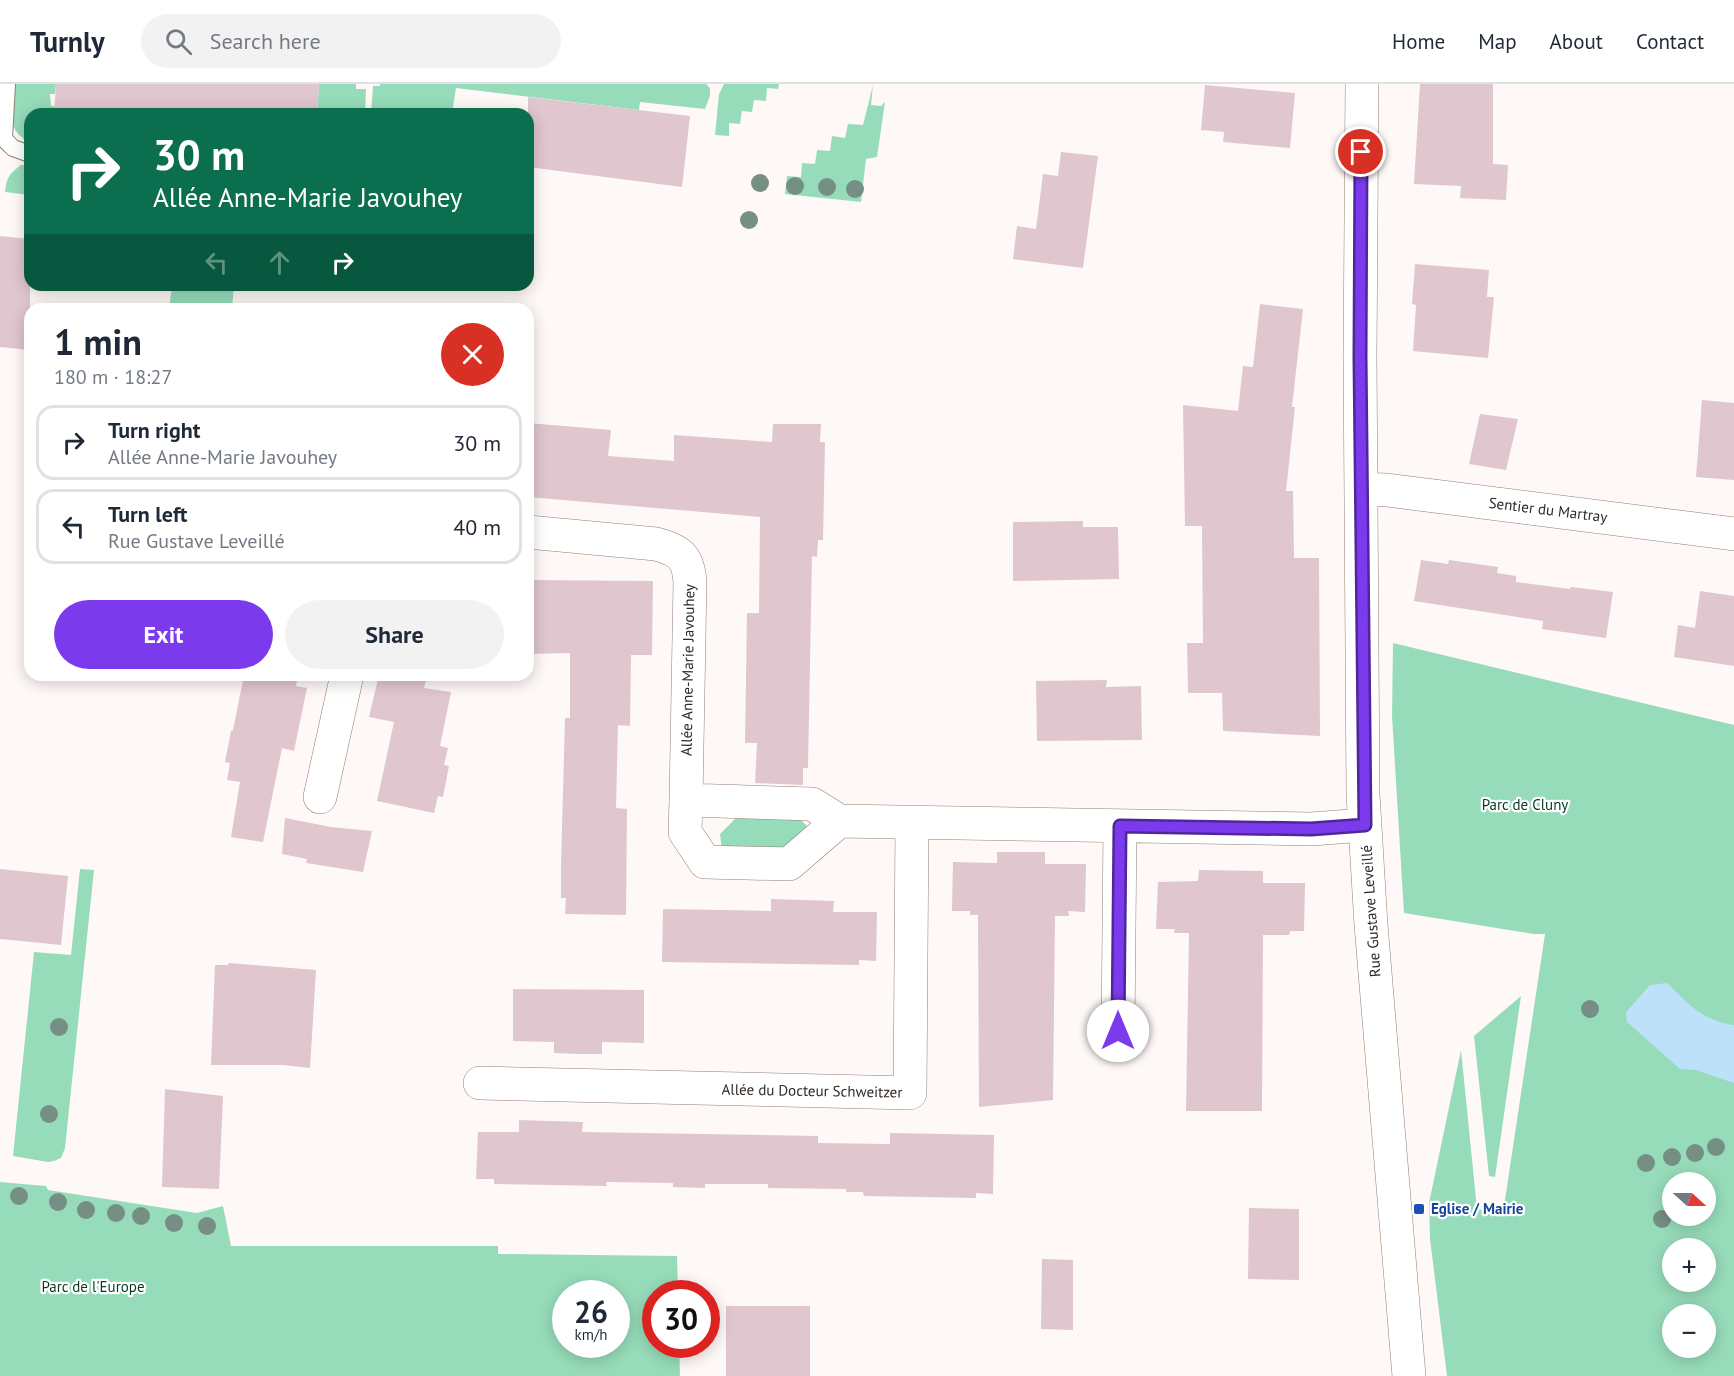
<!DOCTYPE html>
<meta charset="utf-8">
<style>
:root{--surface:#fff;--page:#f2f2f3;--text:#1f2937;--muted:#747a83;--line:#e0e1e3;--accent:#7c3aed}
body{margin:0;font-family:"PT Sans",sans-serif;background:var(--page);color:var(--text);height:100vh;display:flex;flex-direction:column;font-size:22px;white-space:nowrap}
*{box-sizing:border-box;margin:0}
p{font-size:20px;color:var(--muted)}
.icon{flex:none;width:33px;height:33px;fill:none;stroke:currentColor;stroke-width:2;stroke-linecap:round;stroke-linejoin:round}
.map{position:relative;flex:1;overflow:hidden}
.details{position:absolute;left:24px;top:219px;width:510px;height:378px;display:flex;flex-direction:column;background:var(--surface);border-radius:18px;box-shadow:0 3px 15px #0003}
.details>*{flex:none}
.guide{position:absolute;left:24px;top:24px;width:510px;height:183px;border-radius:18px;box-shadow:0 3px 15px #0003;background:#0b6e4f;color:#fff;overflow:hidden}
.needle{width:39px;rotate:111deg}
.buttons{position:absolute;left:1662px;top:1088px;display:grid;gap:12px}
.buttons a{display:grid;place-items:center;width:54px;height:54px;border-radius:50%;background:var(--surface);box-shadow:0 3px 15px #0003;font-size:30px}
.speed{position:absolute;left:552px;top:1196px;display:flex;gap:12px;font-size:30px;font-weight:700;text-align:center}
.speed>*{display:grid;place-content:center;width:78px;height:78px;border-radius:50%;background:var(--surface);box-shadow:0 3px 15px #0003;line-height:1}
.speed small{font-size:15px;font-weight:400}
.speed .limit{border:9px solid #d22;background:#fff;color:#111}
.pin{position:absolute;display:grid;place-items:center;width:51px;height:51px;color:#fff;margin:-26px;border:3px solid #fff;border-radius:50%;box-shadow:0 2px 6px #0007}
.me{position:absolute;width:66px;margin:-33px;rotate:0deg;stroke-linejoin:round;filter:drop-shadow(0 0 4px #0008)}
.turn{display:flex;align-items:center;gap:21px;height:126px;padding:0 30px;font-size:27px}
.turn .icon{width:78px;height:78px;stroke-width:2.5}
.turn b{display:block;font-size:42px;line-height:51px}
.lanes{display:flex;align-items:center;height:57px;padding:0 30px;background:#0003;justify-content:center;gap:30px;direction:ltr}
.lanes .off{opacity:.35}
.round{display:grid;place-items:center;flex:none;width:63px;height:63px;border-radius:32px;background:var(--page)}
.overview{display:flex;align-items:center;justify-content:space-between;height:102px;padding:0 30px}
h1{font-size:36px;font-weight:700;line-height:45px}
.button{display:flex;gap:12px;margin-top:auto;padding:12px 30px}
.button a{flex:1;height:69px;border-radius:36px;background:var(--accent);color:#fff;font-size:24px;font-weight:700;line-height:69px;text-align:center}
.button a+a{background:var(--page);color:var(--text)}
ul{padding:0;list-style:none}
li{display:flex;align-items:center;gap:18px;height:75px;margin:0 12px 9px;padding:0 18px;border:3px solid var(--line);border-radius:18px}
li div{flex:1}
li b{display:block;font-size:22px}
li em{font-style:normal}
header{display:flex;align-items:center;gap:36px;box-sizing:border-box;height:84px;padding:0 30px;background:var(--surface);border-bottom:2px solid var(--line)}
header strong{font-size:28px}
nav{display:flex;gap:33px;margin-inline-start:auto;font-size:21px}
.search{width:420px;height:54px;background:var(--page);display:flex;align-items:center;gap:15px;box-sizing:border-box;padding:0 21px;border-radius:33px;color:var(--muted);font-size:22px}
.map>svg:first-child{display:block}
.green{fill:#97dcba;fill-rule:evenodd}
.water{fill:#bde1f9}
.building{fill:#e0c6ce}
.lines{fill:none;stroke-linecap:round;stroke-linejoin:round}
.service-casing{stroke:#947f73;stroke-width:18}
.minor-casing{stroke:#947f73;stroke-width:34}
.service{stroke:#fff;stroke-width:16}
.minor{stroke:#fff;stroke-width:33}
.tree{fill:#768f84}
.route-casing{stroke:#51269a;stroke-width:15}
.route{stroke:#7c3aed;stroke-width:10}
.transit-dot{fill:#1a4fb4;stroke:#fff;stroke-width:2}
.labels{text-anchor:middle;stroke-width:4.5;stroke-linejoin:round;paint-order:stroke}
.street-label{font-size:15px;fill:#312923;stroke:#fff}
.park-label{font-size:15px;fill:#073926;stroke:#fff}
.transit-label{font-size:15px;font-weight:bold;fill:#164399;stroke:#fff;text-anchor:start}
</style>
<header>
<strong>Turnly</strong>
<div class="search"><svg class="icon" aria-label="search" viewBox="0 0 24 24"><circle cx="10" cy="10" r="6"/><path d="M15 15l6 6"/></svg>Search here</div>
<nav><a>Home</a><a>Map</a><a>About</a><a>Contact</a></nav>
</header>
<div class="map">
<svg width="1734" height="1292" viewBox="0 0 1734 1292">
<rect width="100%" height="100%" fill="#fef9f6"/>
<path class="green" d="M 13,0 L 56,0 L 55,10 L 50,10 L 51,22 L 55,22 L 54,30 L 30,30 L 30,58 C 4,46 12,24 13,0 Z
M 319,0 L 356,0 L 356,5 L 366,5 L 365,30 L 317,30 Z
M 380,0 L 706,0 L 710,4 L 710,12 L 705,25 L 640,18 L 639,26 L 456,4 L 452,30 L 371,30 L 373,2 L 380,2 Z
M 724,0 L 779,0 L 778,5 L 767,4 L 766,17 L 754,16 L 752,28 L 742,27 L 740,40 L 729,39 L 729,52 L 715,51 L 719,10 Z
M 873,1 L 871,21 L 881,22 L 885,18 L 877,73 L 866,75 L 861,118 L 785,110 L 787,92 L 801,93 L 802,79 L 815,80 L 817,66 L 830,67 L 832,52 L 845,54 L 848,40 L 863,41 Z
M 21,81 L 30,81 L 30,111 L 5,108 C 6,94 10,89 21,81 Z
M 172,201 L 234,201 L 232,225 L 169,225 Z
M 1393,559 L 1734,641 L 1734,1292 L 1447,1292 L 1430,1155 L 1429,1119 L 1461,966 L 1477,1125 L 1503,1129 L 1545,850 L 1534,850 L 1404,829 L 1392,632 ZM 1672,1098 L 1706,1098 L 1706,1131 L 1672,1131 ZM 1672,1164 L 1706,1164 L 1706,1197 L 1672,1197 ZM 1672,1230 L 1706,1230 L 1706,1263 L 1672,1263 Z
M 740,730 L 797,732 L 807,742 L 784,766 L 722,766 L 720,750 Z
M 80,785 L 94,786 L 65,1064 L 61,1074 L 54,1077 L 48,1078 L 13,1072 L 34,868 L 71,871 Z
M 1521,912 L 1495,1093 L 1489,1092 L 1474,952 Z
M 0,1098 L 46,1102 L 48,1106 L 197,1129 L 223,1122 L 231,1162 L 498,1162 L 498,1170 L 677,1172 L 678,1209 L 656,1209 L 656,1260 L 679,1260 L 680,1292 L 0,1292 ZM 566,1209 L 616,1209 L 616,1260 L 566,1260 Z"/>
<path class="water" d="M 1667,899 C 1688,919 1702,937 1734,941 L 1734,999 L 1696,986 L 1680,985 L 1627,938 L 1626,928 L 1650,901 Z"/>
<path class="building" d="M 56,0 L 319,0 L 317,30 L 54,30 Z
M 1420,0 L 1493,0 L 1493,80 L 1508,81 L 1506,116 L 1460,114 L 1461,102 L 1414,100 Z
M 1205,1 L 1295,9 L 1290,64 L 1223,58 L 1224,48 L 1201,46 Z
M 528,13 L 690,32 L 682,103 L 528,83 Z
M 1061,68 L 1098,72 L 1083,184 L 1013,175 L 1017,142 L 1036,145 L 1043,90 L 1058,92 Z
M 0,152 L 30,155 L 30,266 L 0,263 Z
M 1415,180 L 1489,186 L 1487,213 L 1494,213 L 1488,274 L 1413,267 L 1416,221 L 1412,220 Z
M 1260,220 L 1303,225 L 1292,323 L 1295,323 L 1286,407 L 1293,407 L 1294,474 L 1319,474 L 1320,652 L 1223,647 L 1222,609 L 1188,609 L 1187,559 L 1203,559 L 1202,442 L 1185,442 L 1183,321 L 1238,327 L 1243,282 L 1253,283 Z
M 1702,316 L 1734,319 L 1734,396 L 1696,393 Z
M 1480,330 L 1518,335 L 1506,386 L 1469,380 Z
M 528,339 L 611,346 L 608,372 L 674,377 L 674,351 L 772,358 L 773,340 L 821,340 L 820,358 L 825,358 L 823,456 L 818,456 L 817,473 L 812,472 L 808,684 L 803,684 L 803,701 L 755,699 L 757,659 L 745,659 L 747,529 L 759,529 L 760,433 L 528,413 Z
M 1083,437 L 1083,443 L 1118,443 L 1119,495 L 1013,497 L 1013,438 Z
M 1421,476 L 1448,480 L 1449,476 L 1498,483 L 1497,489 L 1516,492 L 1516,498 L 1570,505 L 1571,503 L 1613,508 L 1606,554 L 1542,545 L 1543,537 L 1414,517 Z
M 528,496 L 653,497 L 652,571 L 631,571 L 630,642 L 618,641 L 616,724 L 627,725 L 626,831 L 565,830 L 566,814 L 561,814 L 561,781 L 565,634 L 570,634 L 570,569 L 528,570 Z
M 1700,507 L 1734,512 L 1734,582 L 1674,573 L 1678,541 L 1695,544 Z
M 244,591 L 298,591 L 296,602 L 307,604 L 294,667 L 282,664 L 263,758 L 231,753 L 240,698 L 227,696 L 230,679 L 225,678 L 231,647 L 233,646 Z
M 379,591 L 427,591 L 424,604 L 451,608 L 440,662 L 448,664 L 444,681 L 449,682 L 443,713 L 438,712 L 434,729 L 377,717 L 394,638 L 369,633 Z
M 1107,596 L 1106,603 L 1141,602 L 1142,656 L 1037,657 L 1036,597 Z
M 285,734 L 331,743 L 372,747 L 363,788 L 306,779 L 307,775 L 282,770 Z
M 997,768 L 1045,768 L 1045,780 L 1086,780 L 1085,828 L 1068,827 L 1069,832 L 1055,832 L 1053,1016 L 979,1023 L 978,831 L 970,831 L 970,827 L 952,827 L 953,778 L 997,779 Z
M 0,785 L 68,792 L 61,861 L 0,855 Z
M 1199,786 L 1263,787 L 1263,799 L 1305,799 L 1304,847 L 1290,847 L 1289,851 L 1263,851 L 1262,1027 L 1186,1027 L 1189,849 L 1174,849 L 1175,845 L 1156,845 L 1158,798 L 1198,797 Z
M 771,815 L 834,817 L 833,828 L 877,828 L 876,877 L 859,876 L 859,881 L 662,878 L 663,825 L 771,827 Z
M 229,879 L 316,886 L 310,984 L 283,981 L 211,981 L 215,881 L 228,881 Z
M 513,905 L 644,906 L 644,959 L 602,958 L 602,970 L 579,970 L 554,969 L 554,958 L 513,957 Z
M 165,1005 L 223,1012 L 219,1105 L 162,1103 Z
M 519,1036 L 583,1038 L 582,1048 L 818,1052 L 818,1059 L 890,1060 L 890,1049 L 994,1051 L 993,1110 L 976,1109 L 976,1114 L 864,1112 L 863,1108 L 846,1108 L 846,1105 L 768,1104 L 768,1100 L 705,1100 L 705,1104 L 673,1103 L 673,1099 L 606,1098 L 607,1102 L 494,1100 L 494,1095 L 476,1095 L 478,1048 L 519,1048 Z
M 1249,1124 L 1299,1125 L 1299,1196 L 1248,1195 Z
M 1042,1175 L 1073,1176 L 1073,1246 L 1041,1245 Z
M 726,1222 L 810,1222 L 810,1292 L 726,1292 Z"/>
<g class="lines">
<defs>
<path id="service" d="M 7,0 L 4,55 L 13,64 L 30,70"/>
<path id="minor" d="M 1362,0 L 1360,273 L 1363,710 L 1371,841 L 1409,1292
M 1362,405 L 1387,406 L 1734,450
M 528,448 L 656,460 C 680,467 688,472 690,498 L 686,716 L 812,720 L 839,737 L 1311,745 L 1365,741
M 320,713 L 347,591
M 686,716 L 685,748 L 705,778 L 789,780 L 839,737
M 1118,947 L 1120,742
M 480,999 L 910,1009 L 912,738"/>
</defs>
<use href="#service" class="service-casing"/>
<use href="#minor" class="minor-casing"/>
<use href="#service" class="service"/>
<use href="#minor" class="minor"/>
</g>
<g class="tree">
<circle cx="760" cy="99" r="9"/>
<circle cx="795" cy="102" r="9"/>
<circle cx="827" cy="103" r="9"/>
<circle cx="855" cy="105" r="9"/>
<circle cx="749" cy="136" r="9"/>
<circle cx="1590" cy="925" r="9"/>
<circle cx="59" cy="943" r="9"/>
<circle cx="49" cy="1030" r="9"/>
<circle cx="1716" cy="1063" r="9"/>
<circle cx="1695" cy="1069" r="9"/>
<circle cx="1672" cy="1073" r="9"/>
<circle cx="1646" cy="1079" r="9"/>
<circle cx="19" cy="1112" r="9"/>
<circle cx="58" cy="1118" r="9"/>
<circle cx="86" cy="1126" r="9"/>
<circle cx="116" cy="1129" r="9"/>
<circle cx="141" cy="1132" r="9"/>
<circle cx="1662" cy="1135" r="9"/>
<circle cx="174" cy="1139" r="9"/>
<circle cx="207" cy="1142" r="9"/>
</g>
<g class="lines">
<defs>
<path id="route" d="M 1118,947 L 1120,742 L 1311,745 L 1365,741 L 1360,273 L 1361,68"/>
</defs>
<use href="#route" class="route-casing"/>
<use href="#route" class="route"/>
</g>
<rect class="transit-dot" x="1413" y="1119" width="12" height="12" rx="3"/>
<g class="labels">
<g class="street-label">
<text transform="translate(1548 426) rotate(7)" y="5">Sentier du Martray</text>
<text transform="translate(688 586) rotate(-89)" y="5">Allée Anne-Marie Javouhey</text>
<text transform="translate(1371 827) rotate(-94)" y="5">Rue Gustave Leveillé</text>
<text transform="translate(812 1007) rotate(1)" y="5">Allée du Docteur Schweitzer</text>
</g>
<g class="park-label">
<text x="1525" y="726">Parc de Cluny</text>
<text x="93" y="1208">Parc de l'Europe</text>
</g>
<g class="transit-label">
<text x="1431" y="1130">Eglise / Mairie</text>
</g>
</g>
</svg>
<div class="buttons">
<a><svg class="needle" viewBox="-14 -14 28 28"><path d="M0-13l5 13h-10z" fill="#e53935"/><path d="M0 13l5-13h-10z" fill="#747a83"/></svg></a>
<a>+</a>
<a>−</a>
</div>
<div class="speed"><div>26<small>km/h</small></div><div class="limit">30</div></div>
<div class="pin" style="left:1361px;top:68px;background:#d93025"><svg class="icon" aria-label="arrive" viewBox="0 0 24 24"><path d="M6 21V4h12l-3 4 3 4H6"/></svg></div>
<svg class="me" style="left:1118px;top:947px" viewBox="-20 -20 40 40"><circle r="19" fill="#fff"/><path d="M0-13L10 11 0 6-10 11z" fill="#7c3aed"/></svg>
<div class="guide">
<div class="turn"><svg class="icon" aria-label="right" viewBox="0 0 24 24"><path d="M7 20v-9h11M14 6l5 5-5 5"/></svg><div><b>30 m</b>Allée Anne-Marie Javouhey</div></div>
<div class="lanes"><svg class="icon off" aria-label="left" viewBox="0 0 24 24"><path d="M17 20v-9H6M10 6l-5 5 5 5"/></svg><svg class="icon off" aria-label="ahead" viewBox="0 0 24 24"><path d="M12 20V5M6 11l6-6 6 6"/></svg><svg class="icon" aria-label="right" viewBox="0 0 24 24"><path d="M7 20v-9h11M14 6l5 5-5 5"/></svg></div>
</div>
<section class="details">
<div class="overview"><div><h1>1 min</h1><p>180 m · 18:27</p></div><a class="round" style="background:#d93025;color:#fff"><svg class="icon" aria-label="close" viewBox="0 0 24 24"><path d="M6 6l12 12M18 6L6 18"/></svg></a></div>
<ul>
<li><svg class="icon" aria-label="right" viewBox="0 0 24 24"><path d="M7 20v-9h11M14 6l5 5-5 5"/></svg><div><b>Turn right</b><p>Allée Anne-Marie Javouhey</p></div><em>30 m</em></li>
<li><svg class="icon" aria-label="left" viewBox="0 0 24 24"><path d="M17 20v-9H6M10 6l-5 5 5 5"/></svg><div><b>Turn left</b><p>Rue Gustave Leveillé</p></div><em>40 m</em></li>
</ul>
<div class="button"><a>Exit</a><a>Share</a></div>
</section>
</div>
